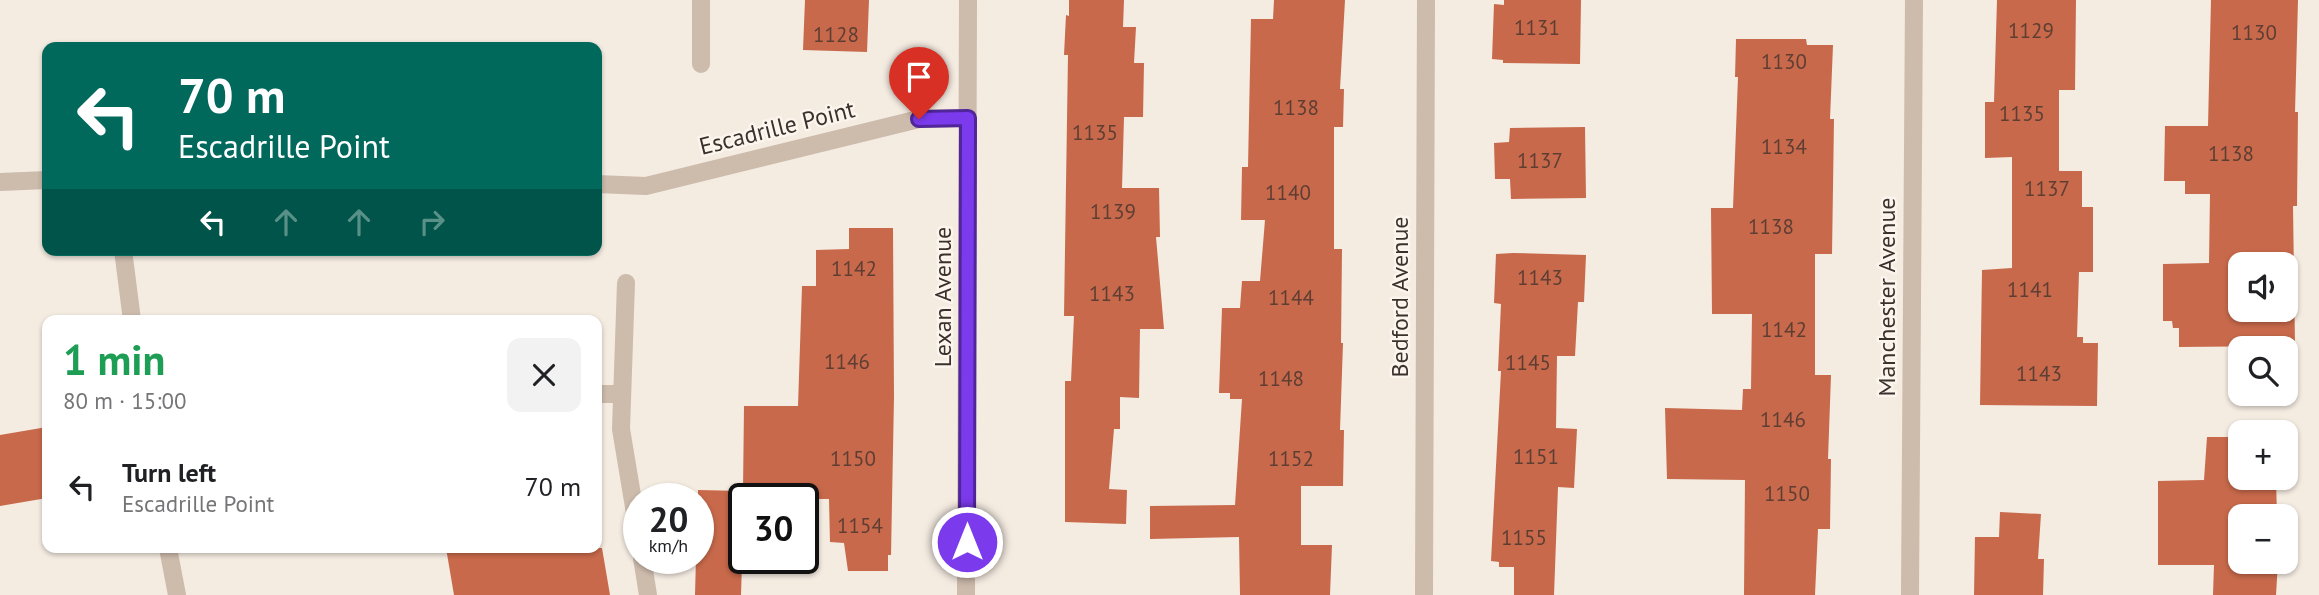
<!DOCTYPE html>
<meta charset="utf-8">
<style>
:root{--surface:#fff;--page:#f2f2f2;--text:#202124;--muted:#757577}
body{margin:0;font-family:"PT Sans",sans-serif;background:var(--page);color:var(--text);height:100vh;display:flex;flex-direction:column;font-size:26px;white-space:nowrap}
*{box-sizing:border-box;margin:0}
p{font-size:23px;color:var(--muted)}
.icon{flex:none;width:38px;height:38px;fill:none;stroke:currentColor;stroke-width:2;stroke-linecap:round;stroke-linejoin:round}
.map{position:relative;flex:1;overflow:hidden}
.drawer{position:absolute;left:42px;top:315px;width:560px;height:238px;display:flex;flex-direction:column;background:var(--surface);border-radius:14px;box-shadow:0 2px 5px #0004}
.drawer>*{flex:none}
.banner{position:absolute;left:42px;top:42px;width:560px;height:214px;border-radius:14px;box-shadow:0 2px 5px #0004;background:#00695c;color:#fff;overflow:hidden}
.tools{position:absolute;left:2228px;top:252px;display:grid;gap:14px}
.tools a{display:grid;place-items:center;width:70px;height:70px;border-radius:14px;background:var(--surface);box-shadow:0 2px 5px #0004;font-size:35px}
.speed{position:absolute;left:623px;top:483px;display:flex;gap:14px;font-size:35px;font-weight:700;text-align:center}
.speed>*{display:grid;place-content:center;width:91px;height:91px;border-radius:50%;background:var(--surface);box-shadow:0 2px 5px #0004;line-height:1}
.speed small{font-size:18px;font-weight:400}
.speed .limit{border:4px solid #111;border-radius:10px;background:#fff;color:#111}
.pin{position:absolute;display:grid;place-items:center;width:60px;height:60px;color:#fff;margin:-72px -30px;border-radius:50% 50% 50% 0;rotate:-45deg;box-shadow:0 0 7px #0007}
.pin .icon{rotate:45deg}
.me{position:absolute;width:77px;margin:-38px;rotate:0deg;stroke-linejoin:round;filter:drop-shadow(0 0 5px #0008)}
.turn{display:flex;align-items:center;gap:24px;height:147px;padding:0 21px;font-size:32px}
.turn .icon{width:91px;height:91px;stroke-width:2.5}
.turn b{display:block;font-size:49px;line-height:60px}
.lanes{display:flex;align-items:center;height:66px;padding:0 21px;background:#0003;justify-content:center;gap:35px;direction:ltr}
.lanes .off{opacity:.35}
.round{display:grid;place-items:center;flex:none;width:74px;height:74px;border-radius:14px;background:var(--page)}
.headline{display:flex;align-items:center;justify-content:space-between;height:119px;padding:0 21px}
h1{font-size:42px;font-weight:700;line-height:52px;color:#1e9e55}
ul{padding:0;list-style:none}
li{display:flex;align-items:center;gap:21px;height:105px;padding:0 21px}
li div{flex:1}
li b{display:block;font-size:26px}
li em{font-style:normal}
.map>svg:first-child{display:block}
.building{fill:#c8694b;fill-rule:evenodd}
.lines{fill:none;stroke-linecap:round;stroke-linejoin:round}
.service{stroke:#cdbbac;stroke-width:18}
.minor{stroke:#cdbbac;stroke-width:18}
.route-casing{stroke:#51269a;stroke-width:18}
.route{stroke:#7c3aed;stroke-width:12}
.labels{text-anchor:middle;stroke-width:5;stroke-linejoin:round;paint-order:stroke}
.number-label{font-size:21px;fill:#5e3e33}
.street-label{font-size:24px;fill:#3b302b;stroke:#fbf5ee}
</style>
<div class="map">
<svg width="2319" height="595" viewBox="0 0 2319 595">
<rect width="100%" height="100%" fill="#f4ebe1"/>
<path class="building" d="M 805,0 L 869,0 L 867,52 L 803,50 Z
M 1069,0 L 1124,0 L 1123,27 L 1136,27 L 1134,63 L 1144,63 L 1143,117 L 1124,117 L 1122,188 L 1159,188 L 1160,237 L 1156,237 L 1164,329 L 1140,329 L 1139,398 L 1120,397 L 1120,429 L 1114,429 L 1109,489 L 1127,490 L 1126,524 L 1065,522 L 1065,381 L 1071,381 L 1074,316 L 1064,316 L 1068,55 L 1064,55 L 1066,15 L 1069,16 Z
M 1274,0 L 1345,0 L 1340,89 L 1344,89 L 1343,127 L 1334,127 L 1334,249 L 1342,249 L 1341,343 L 1343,343 L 1340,430 L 1344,430 L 1343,486 L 1301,486 L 1301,545 L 1332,545 L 1330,595 L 1240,595 L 1239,537 L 1150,539 L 1150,506 L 1235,505 L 1242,399 L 1230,399 L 1230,393 L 1219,393 L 1222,308 L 1240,308 L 1242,281 L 1260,281 L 1265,220 L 1241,220 L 1242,167 L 1248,167 L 1251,19 L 1273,19 Z
M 1504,0 L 1581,0 L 1580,64 L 1503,63 L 1503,60 L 1492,59 L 1494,4 L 1504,5 Z
M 1997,0 L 2076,0 L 2075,90 L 2059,90 L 2059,171 L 2082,171 L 2082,207 L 2093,207 L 2093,272 L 2079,272 L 2077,337 L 2083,337 L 2083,343 L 2098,343 L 2097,406 L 1980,405 L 1982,270 L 2012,268 L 2012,157 L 1985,158 L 1985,102 L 1994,102 Z
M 2211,0 L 2298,0 L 2295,112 L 2298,112 L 2297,206 L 2293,206 L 2295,346 L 2179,347 L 2179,328 L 2173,328 L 2172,321 L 2163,321 L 2163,264 L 2209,263 L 2210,194 L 2185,194 L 2185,181 L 2164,181 L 2165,126 L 2208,126 ZM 2240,264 L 2286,264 L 2286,310 L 2240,310 Z
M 1736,39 L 1806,39 L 1807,45 L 1833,45 L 1830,119 L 1834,119 L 1832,254 L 1815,254 L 1815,375 L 1831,375 L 1828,459 L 1831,459 L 1830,529 L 1818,529 L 1815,595 L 1744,595 L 1745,480 L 1667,479 L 1665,408 L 1742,410 L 1743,389 L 1751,389 L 1752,314 L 1712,314 L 1711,208 L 1733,208 L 1738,77 L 1735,77 Z
M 1585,127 L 1586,198 L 1511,199 L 1510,179 L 1495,179 L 1494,143 L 1509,142 L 1510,128 Z
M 849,228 L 893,228 L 894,397 L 891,555 L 888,555 L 888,571 L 848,571 L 844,543 L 830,542 L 829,499 L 744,499 L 741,595 L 695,595 L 696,558 L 698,558 L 698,490 L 743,491 L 744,406 L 798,406 L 802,286 L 816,286 L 816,250 L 849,249 Z
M 1513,253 L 1586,255 L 1584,302 L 1578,302 L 1575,356 L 1557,356 L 1556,428 L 1577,429 L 1574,488 L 1558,487 L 1554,595 L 1514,595 L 1514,567 L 1499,567 L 1499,562 L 1491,561 L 1501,371 L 1498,371 L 1501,304 L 1494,303 L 1496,254 Z
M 47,427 L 47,498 L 0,506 L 0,435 Z
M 2207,437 L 2240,437 L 2240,478 L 2276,478 L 2277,516 L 2240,516 L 2240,562 L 2278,562 L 2276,595 L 2213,595 L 2214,565 L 2158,565 L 2158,481 L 2204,480 Z
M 2000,512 L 2041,514 L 2038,559 L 2044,559 L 2043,595 L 1974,595 L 1975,537 L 1999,537 Z
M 446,548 L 602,548 L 610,595 L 454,595 Z"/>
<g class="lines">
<path class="service" d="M 701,0 L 701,64
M 0,182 L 47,180
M 597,184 L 646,186 L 919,119 L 968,118
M 123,250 L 132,320
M 626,283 L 621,429 L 639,537
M 597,394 L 622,394
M 168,548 L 177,595
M 642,558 L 648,595"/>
<path class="minor" d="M 966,595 L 968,0
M 1424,595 L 1426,0
M 1910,595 L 1914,0"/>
</g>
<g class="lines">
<defs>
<path id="route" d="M 919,119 L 968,118 L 967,542"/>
</defs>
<use href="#route" class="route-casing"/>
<use href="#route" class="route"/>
</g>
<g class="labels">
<g class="number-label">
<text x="1537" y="35">1131</text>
<text x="2031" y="38">1129</text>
<text x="2254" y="40">1130</text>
<text x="836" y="42">1128</text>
<text x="1784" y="69">1130</text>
<text x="1296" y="115">1138</text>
<text x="2022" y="121">1135</text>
<text x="1095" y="140">1135</text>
<text x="1784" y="154">1134</text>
<text x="2231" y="161">1138</text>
<text x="1540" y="168">1137</text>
<text x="2047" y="196">1137</text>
<text x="1288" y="200">1140</text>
<text x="1113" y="219">1139</text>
<text x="1771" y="234">1138</text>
<text x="854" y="276">1142</text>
<text x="1540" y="285">1143</text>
<text x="2030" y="297">1141</text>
<text x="1112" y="301">1143</text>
<text x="1291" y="305">1144</text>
<text x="1784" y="337">1142</text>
<text x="847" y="369">1146</text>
<text x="1528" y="370">1145</text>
<text x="2039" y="381">1143</text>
<text x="1281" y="386">1148</text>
<text x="1783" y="427">1146</text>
<text x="1536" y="464">1151</text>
<text x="853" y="466">1150</text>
<text x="1291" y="466">1152</text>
<text x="1787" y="501">1150</text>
<text x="860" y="533">1154</text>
<text x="1524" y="545">1155</text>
</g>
<g class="street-label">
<text transform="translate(777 128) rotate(-14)" y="8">Escadrille Point</text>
<text transform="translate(943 297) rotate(-90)" y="8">Lexan Avenue</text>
<text transform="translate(1400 297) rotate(-90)" y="8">Bedford Avenue</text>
<text transform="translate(1887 297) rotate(-90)" y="8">Manchester Avenue</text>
</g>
</g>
</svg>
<div class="tools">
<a><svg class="icon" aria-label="sound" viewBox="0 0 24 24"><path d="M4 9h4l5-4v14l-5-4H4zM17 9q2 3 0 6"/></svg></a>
<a><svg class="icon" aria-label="search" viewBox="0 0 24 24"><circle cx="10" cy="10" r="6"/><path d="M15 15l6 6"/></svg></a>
<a>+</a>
<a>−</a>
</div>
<div class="speed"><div>20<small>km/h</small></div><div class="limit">30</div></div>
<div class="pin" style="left:919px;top:119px;background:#d93025"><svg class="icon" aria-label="arrive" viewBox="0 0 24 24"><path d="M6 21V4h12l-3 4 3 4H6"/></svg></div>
<svg class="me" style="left:967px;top:542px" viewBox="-20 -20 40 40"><circle r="17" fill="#7c3aed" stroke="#fff" stroke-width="3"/><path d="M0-11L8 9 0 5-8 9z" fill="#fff"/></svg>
<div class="banner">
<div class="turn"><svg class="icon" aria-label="left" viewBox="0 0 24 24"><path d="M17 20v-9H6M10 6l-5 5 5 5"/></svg><div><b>70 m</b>Escadrille Point</div></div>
<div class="lanes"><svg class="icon" aria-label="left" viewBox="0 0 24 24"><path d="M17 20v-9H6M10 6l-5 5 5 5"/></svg><svg class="icon off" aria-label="ahead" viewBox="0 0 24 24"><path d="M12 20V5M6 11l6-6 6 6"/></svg><svg class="icon off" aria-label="ahead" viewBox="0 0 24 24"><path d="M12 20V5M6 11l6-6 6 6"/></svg><svg class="icon off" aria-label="right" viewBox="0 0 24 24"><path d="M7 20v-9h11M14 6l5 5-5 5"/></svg></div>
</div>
<section class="drawer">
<div class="headline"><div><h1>1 min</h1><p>80 m · 15:00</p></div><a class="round"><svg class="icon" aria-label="close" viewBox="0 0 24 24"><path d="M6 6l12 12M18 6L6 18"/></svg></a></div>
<ul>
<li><svg class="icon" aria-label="left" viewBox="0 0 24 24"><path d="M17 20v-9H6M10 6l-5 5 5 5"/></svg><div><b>Turn left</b><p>Escadrille Point</p></div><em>70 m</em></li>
</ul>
</section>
</div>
